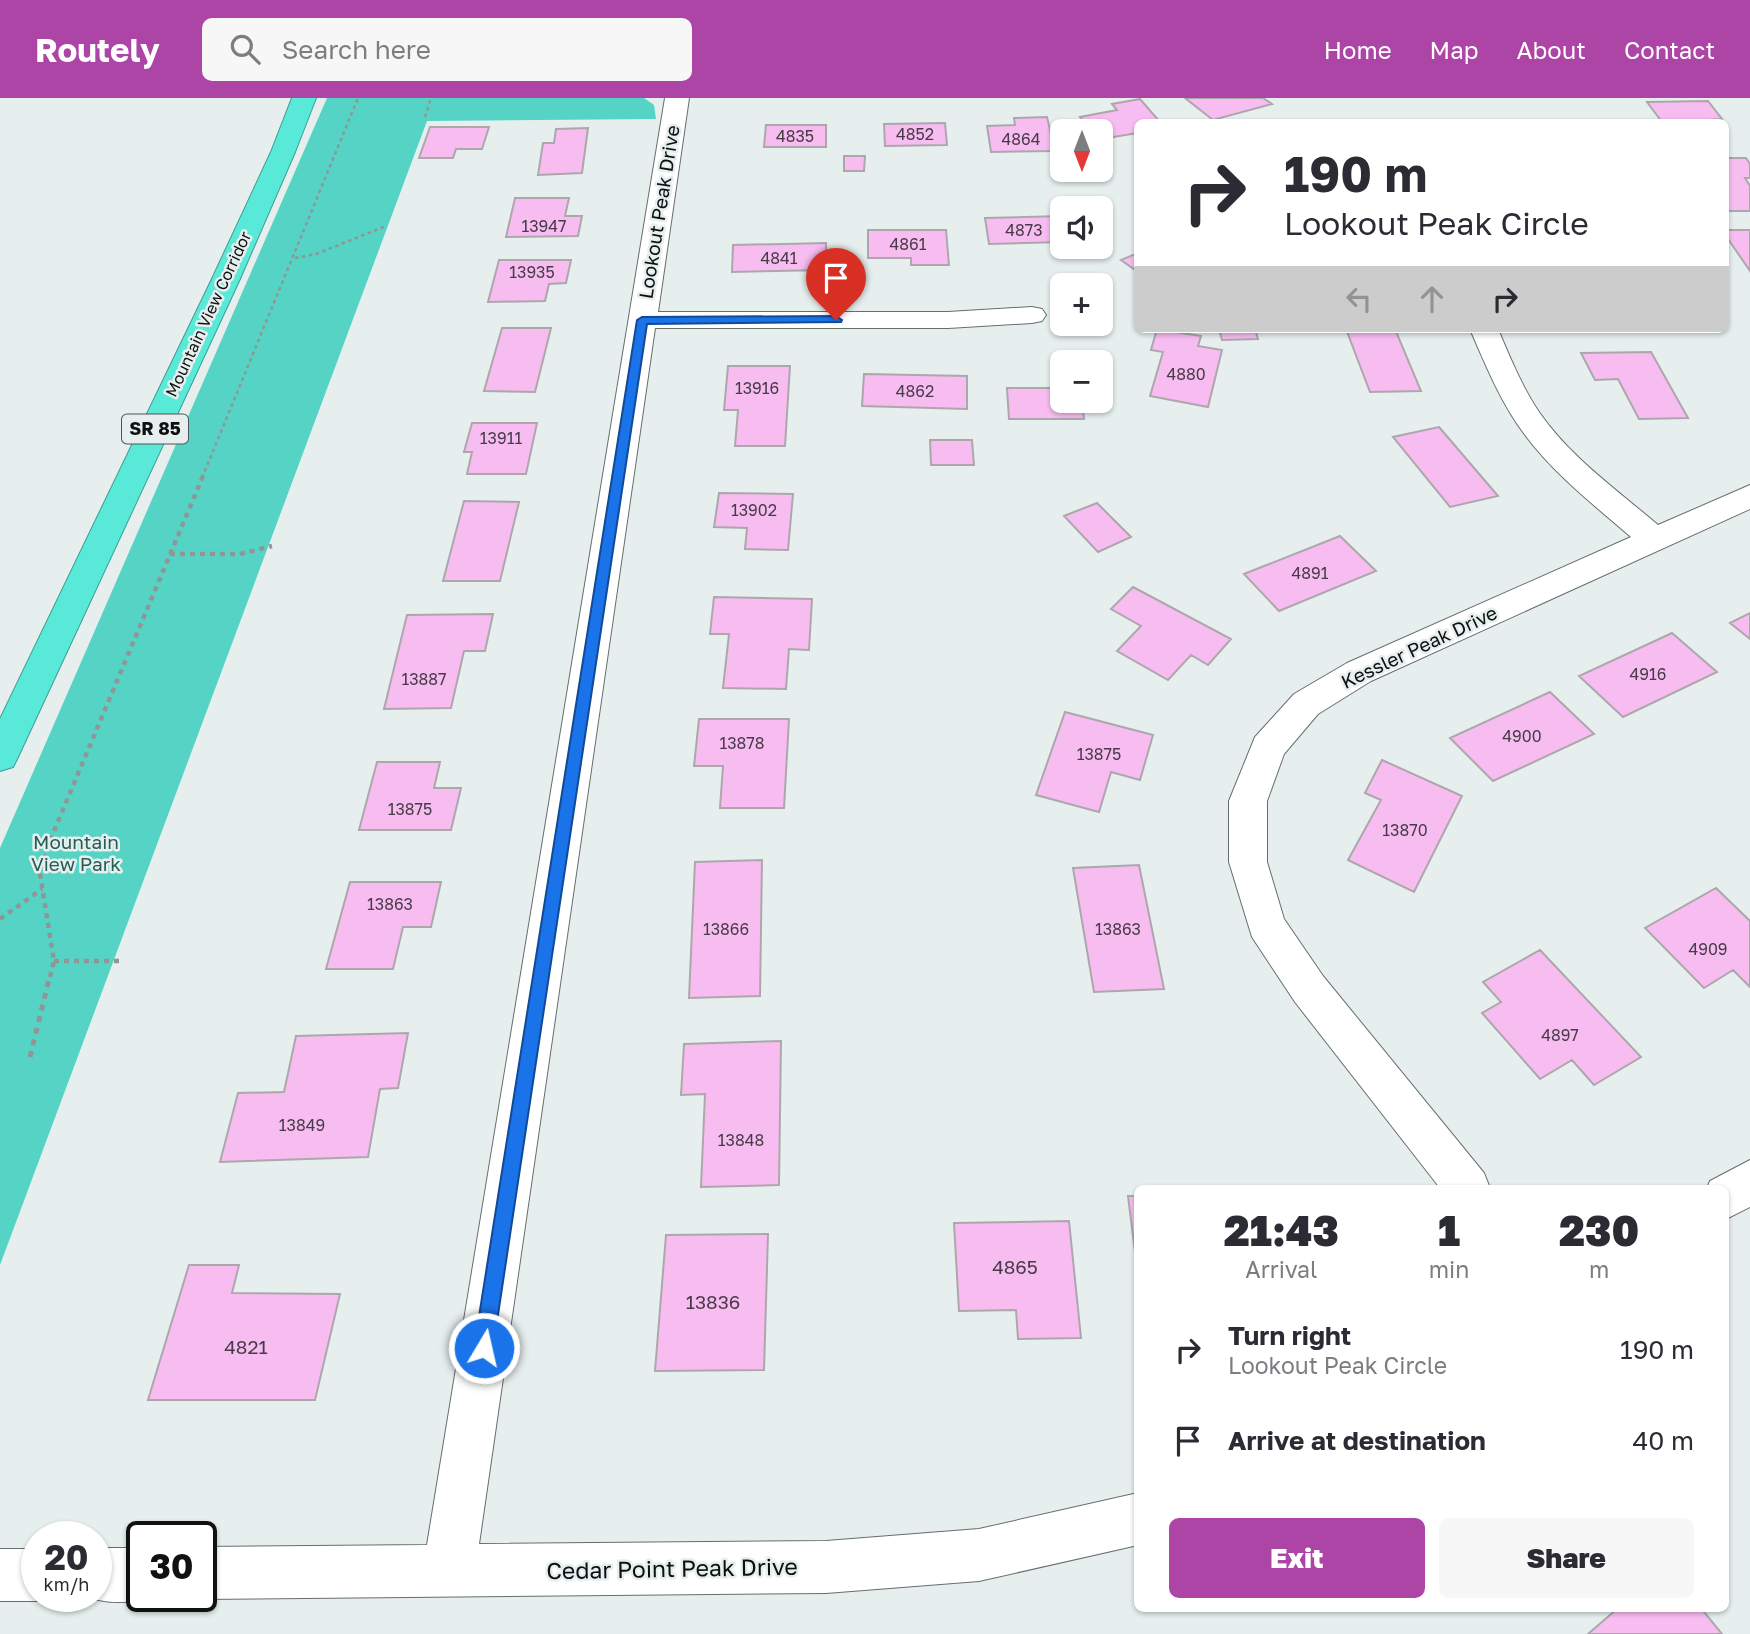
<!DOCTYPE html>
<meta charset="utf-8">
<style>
:root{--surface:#fff;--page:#f7f7f7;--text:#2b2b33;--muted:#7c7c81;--accent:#ad45a7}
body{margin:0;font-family:"Golos Text",sans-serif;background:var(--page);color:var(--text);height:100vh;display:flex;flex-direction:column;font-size:26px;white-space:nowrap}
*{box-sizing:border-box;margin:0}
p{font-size:23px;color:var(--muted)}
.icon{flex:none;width:38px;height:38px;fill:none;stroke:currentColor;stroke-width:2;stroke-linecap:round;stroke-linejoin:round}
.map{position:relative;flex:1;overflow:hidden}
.sheet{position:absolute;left:1134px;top:1087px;width:595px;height:427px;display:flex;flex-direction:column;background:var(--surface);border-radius:10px;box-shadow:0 2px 5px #0004}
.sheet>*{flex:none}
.hud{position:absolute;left:1134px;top:21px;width:595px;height:214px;border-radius:10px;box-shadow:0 2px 5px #0004;background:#fff;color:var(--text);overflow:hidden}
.needle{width:46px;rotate:180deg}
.controls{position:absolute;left:1050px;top:21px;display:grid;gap:14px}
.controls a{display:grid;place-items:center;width:63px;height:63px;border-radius:10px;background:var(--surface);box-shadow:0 2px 5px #0004;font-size:35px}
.speed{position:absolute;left:21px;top:1423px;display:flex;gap:14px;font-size:35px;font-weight:700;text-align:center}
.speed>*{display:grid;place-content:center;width:91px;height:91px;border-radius:50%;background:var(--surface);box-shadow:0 2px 5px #0004;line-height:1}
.speed small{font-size:18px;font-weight:400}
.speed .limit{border:4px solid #111;border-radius:10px;background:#fff;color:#111}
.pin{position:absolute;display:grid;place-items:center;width:60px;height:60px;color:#fff;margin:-72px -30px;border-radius:50% 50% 50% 0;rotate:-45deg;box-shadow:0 0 7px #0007}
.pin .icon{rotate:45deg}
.me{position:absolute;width:77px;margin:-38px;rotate:9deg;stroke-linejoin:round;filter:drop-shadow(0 0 5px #0008)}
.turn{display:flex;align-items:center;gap:24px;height:147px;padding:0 35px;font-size:32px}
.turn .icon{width:91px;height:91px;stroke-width:2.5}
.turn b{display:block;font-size:49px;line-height:60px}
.lanes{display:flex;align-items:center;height:66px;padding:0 35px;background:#0003;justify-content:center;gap:35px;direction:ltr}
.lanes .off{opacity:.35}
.eta{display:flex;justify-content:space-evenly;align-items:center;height:119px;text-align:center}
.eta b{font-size:42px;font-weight:800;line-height:49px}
.button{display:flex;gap:14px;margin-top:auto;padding:14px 35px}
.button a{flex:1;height:80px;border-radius:10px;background:var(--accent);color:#fff;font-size:28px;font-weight:800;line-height:80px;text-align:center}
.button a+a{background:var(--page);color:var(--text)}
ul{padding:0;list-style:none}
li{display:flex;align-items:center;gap:21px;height:91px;padding:0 35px}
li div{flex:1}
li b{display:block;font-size:26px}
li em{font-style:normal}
header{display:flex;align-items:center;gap:42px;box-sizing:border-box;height:98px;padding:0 35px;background:var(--accent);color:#fff}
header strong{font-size:33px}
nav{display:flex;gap:38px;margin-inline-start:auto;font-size:24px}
.search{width:490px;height:63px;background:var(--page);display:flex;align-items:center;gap:18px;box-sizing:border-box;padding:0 24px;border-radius:10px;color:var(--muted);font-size:26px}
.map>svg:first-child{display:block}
.green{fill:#55d4c5}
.building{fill:#f7bdf1;stroke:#ada7ac;stroke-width:2}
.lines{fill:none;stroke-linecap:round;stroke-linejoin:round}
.street-casing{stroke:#666e6d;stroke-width:2}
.highway-casing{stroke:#3e9d92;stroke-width:2}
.path-far2{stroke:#8f9695;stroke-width:2.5;stroke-dasharray:3.5 3.5;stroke-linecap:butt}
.path-far1{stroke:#8f9695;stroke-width:4.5;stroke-dasharray:5 5;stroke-linecap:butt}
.path{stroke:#8f9695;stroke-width:5;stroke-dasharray:6 6;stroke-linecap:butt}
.street{fill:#fff;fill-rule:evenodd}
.highway{fill:#59e9d8;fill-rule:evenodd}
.route{fill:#1a73e8;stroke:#114b97;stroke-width:2}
.labels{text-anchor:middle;stroke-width:5;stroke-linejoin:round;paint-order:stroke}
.number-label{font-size:16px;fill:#483b48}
.far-street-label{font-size:16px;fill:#0d1010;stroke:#e6efee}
.shield{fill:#e6efee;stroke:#4e5353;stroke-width:2}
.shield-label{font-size:18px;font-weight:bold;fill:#0d1010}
.street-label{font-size:19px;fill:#0d1010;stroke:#e6efee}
.park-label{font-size:19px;fill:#255c55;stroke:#e6efee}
.near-number-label{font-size:19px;fill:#483b48}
.near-street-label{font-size:23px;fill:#0d1010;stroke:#e6efee}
</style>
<header>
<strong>Routely</strong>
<div class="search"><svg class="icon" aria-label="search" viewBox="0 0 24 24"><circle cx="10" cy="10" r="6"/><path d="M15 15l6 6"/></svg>Search here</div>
<nav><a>Home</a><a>Map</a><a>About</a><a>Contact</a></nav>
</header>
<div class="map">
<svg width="1750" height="1536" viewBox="0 0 1750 1536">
<rect width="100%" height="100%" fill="#e6efee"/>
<path class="green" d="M 327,0 L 644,0 L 654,7 L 656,21 L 427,23 L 0,1167 L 0,750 Z"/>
<path class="building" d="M 1185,0 L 1263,0 L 1272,6 L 1213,22 Z
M 1140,1 L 1160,24 L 1138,24 L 1138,35 L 1101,41 L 1101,33 L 1092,33 L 1080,19 L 1117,12 L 1112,6 Z
M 1708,3 L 1722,21 L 1707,22 L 1709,24 L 1662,24 L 1647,4 Z
M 1047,19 L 1055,53 L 991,54 L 987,28 L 1015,27 L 1014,20 Z
M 945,25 L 947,47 L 885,48 L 884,26 Z
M 766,27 L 826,27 L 826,49 L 764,49 Z
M 430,29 L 489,29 L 482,51 L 456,51 L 453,60 L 419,60 Z
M 588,30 L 582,75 L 538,77 L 543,45 L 554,45 L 556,31 Z
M 844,58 L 865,58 L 864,73 L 844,73 Z
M 1726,60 L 1746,60 L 1750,66 L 1750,80 L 1745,80 L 1750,88 L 1750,113 L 1726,113 Z
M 515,100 L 569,100 L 565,118 L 582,118 L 578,138 L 506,139 Z
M 1062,118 L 1062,144 L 989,146 L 985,120 Z
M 868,132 L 946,132 L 949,167 L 911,167 L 911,160 L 868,160 Z
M 1726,132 L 1750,132 L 1750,173 L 1726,138 Z
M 826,145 L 827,172 L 732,174 L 733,147 Z
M 1138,155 L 1138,174 L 1121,162 Z
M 499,162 L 571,162 L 566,185 L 549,186 L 545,203 L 488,204 Z
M 502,230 L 551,230 L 535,294 L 484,293 Z
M 1157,231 L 1201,238 L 1198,248 L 1222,252 L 1208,309 L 1150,298 L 1163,254 L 1151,252 Z
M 1219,231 L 1255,231 L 1258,241 L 1222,242 Z
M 1346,231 L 1395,231 L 1421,293 L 1370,294 Z
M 1651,254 L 1688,320 L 1639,321 L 1618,281 L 1595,282 L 1581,255 Z
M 728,268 L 790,268 L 785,348 L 735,348 L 738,312 L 724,312 Z
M 864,276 L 967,278 L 967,311 L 862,308 Z
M 1007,290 L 1062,290 L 1062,303 L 1082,303 L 1084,321 L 1009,321 Z
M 472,325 L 537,325 L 526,376 L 467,376 L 472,354 L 464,354 Z
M 1439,329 L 1498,398 L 1450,409 L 1393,339 Z
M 930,342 L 972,342 L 974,367 L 931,367 Z
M 719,395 L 793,396 L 788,452 L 745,451 L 747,430 L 714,429 Z
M 464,403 L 519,404 L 500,483 L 443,483 Z
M 1097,405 L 1131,439 L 1098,454 L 1064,418 Z
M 1340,438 L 1376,473 L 1279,513 L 1244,476 Z
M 1133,489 L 1231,541 L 1208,567 L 1191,557 L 1168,582 L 1117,553 L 1141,528 L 1111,511 Z
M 714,499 L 812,501 L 809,552 L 789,551 L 786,591 L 723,590 L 729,536 L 710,536 Z
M 1750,515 L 1750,541 L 1730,525 Z
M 493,516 L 485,553 L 464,553 L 451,610 L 384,611 L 407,517 Z
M 1672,535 L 1717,574 L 1623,619 L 1579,578 Z
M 1550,594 L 1594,636 L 1493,683 L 1450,640 Z
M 1065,614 L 1153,637 L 1140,682 L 1111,674 L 1099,714 L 1036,697 Z
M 699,621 L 789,621 L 784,710 L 720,710 L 723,668 L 694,668 Z
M 1382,662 L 1462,698 L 1414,794 L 1348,762 L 1381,702 L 1365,695 Z
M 377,664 L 440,664 L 434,690 L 461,690 L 451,732 L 359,732 Z
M 762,762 L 760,898 L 689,900 L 695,764 Z
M 1139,767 L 1164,891 L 1094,894 L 1073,770 Z
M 350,784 L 441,784 L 431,829 L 403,829 L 393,871 L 326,871 Z
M 1716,790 L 1750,823 L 1750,889 L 1733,872 L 1704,890 L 1645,830 Z
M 1540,852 L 1641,959 L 1594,987 L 1572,962 L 1540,981 L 1482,915 L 1501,904 L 1483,884 Z
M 408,935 L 398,990 L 380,991 L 368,1059 L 220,1064 L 238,995 L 284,994 L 296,938 Z
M 781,943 L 779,1087 L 701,1089 L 705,996 L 681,997 L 684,946 Z
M 1128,1098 L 1138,1098 L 1138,1178 Z
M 1069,1123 L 1081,1240 L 1018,1241 L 1016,1212 L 959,1213 L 954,1125 Z
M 768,1136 L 764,1272 L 655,1273 L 666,1137 Z
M 189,1167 L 239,1167 L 232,1195 L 340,1196 L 315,1302 L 148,1302 Z
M 1618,1510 L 1701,1510 L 1722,1536 L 1588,1536 Z"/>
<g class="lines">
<defs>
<path id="street" d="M 665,0 L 689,0 L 658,214 L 948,214 L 1032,209 L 1042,211 L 1046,217 L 1042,223 L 1032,225 L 948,230 L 655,230 L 479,1446 L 826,1443 L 979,1431 L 1138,1395 L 1138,1447 L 979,1483 L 826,1495 L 201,1501 L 193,1498 L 201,1498 L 201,1449 L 427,1447 Z
M 1470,231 L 1498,231 C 1510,259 1522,289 1539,314 C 1570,359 1617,392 1658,427 L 1750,387 L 1750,411 L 1371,583 L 1318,616 L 1284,656 L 1267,703 L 1267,764 L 1284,821 L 1323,878 L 1484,1075 L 1490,1090 L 1440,1090 L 1295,904 L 1252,839 L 1229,764 L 1229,703 L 1255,639 L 1294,596 L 1347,565 L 1631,439 C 1594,407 1554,376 1525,337 C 1501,305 1486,268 1470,231 Z
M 1750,1062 L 1750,1109 L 1726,1121 L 1726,1090 L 1707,1090 L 1710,1083 Z
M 96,1450 L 142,1450 L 142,1498 L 152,1498 C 134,1506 104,1506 86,1498 L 96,1498 Z
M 0,1451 L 37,1451 L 37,1498 L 50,1498 L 37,1503 L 0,1503 Z"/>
<path id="highway" d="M 292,0 L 316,0 L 295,54 L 239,183 L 18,659 L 13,669 L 0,673 L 0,621 L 211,183 L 271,54 Z"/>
</defs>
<use href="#street" class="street-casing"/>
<use href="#highway" class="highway-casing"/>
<path class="path-far2" d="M 425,19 L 431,0
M 295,160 L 316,156 L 386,128
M 202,380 L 358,0"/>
<path class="path-far1" d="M 170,456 L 240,456 L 272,448
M 0,821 L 42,791
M 54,863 L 124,863
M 50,879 L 54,863 L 40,776 L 49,745 L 203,378"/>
<path class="path" d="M 30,959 L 50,877"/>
<use href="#street" class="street"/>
<use href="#highway" class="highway"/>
</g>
<path class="route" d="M 836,218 L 842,222 L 841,224 L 647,226 L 493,1250 L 491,1257 L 484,1260 L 477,1257 L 474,1250 L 637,222 L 642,219 Z"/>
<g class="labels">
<g class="number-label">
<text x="915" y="42">4852</text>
<text x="795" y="44">4835</text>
<text x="1021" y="47">4864</text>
<text x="544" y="134">13947</text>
<text x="1024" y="138">4873</text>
<text x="908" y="152">4861</text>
<text x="779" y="166">4841</text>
<text x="532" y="180">13935</text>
<text x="1186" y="282">4880</text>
<text x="757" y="296">13916</text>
<text x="915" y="299">4862</text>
<text x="501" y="346">13911</text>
<text x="754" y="418">13902</text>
<text x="1310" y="481">4891</text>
<text x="1648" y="582">4916</text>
<text x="424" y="587">13887</text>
<text x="1522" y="644">4900</text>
<text x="742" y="651">13878</text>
<text x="1099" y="662">13875</text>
<text x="410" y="717">13875</text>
<text x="1405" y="738">13870</text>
<text x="390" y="812">13863</text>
<text x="726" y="837">13866</text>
<text x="1118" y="837">13863</text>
<text x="1708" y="857">4909</text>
<text x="1560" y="943">4897</text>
<text x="302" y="1033">13849</text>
<text x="741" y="1048">13848</text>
</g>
<g class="far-street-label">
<text transform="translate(208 216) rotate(-65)" y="6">Mountain View Corridor</text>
</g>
<rect class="shield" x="122" y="316.5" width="66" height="29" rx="5"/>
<g class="shield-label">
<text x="155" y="337">SR 85</text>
</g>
<g class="street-label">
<text transform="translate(659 114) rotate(-81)" y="7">Lookout Peak Drive</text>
<text transform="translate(1419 549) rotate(-25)" y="7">Kessler Peak Drive</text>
</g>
<g class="park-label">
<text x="76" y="751">Mountain<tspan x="76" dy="22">View Park</tspan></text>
</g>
<g class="near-number-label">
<text x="1015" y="1176">4865</text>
<text x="713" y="1211">13836</text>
<text x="246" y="1256">4821</text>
</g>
<g class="near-street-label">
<text transform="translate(672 1471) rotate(-1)" y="8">Cedar Point Peak Drive</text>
</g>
</g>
</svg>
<div class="controls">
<a><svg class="needle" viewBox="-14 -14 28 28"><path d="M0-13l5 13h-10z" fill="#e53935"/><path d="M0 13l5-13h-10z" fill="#7c7c81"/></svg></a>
<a><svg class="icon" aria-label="sound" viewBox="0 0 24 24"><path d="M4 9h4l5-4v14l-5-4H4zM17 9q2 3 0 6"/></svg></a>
<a>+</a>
<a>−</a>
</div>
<div class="speed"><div>20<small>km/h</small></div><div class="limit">30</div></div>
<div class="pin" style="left:836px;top:222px;background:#d93025"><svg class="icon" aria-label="arrive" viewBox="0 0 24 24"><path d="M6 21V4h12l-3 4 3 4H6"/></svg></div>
<svg class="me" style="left:484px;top:1250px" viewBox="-20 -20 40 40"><circle r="17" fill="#1a73e8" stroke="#fff" stroke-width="3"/><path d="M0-11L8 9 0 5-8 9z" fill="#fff"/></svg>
<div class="hud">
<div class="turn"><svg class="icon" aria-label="right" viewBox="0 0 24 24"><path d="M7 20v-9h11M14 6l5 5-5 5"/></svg><div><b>190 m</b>Lookout Peak Circle</div></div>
<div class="lanes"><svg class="icon off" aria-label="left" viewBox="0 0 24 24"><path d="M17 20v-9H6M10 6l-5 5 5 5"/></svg><svg class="icon off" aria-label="ahead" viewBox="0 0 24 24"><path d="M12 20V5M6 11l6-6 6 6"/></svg><svg class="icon" aria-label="right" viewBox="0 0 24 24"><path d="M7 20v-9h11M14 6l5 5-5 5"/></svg></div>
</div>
<section class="sheet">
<div class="eta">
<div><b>21:43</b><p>Arrival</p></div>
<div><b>1</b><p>min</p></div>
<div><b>230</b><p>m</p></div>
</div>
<ul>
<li><svg class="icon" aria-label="right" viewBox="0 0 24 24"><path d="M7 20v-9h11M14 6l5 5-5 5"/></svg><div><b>Turn right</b><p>Lookout Peak Circle</p></div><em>190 m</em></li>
<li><svg class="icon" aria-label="arrive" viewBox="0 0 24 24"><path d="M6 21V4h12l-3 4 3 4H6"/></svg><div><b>Arrive at destination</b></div><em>40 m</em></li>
</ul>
<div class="button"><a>Exit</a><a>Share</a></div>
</section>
</div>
